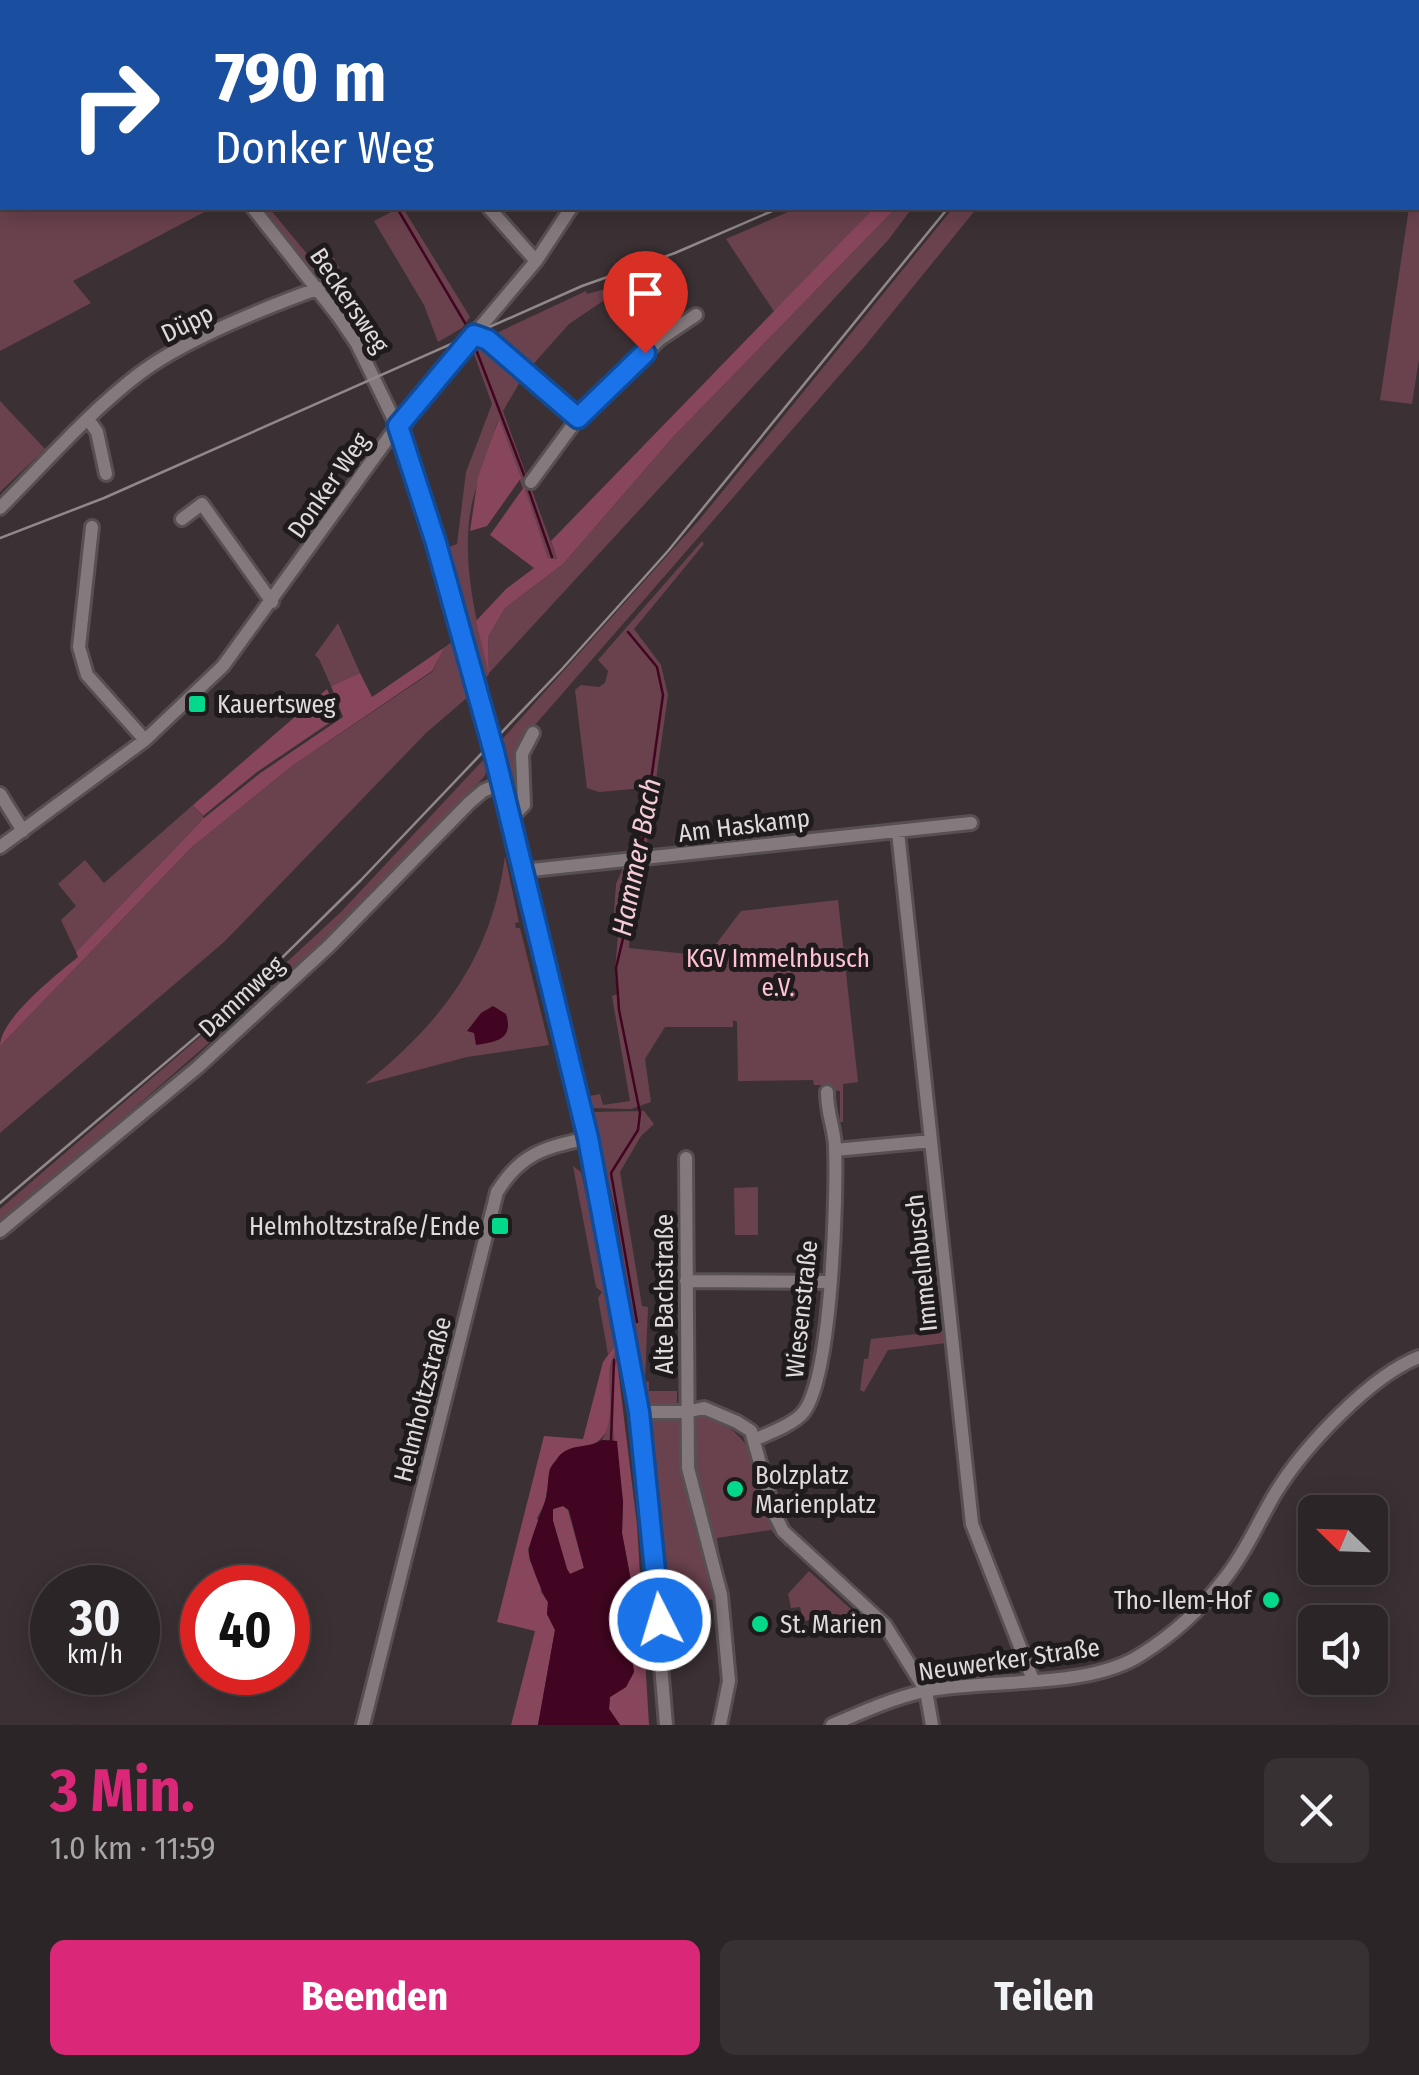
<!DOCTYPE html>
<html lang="de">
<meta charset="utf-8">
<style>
:root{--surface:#2c2527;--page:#383133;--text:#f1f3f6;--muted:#a6a5a7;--line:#484244;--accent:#db2777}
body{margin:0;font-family:"Fira Sans Condensed",sans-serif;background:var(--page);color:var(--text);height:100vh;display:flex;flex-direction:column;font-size:38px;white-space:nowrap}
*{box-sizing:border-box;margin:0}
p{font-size:32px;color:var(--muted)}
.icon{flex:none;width:55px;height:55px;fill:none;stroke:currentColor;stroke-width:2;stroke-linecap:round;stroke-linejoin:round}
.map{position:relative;height:1725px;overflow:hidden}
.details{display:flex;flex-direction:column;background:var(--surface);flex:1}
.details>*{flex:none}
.top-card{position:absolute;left:0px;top:0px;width:1420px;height:210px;box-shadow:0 5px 25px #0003,0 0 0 2px var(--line);background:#1a4fa0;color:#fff;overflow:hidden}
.needle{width:65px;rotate:293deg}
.fabs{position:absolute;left:1298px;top:1495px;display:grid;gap:20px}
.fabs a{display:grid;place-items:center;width:90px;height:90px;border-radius:15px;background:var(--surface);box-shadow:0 5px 25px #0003,0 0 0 2px var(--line);font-size:50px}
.speed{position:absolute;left:30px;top:1565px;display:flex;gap:20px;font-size:50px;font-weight:700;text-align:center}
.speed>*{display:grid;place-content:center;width:130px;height:130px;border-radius:50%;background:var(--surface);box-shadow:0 5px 25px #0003,0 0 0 2px var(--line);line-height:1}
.speed small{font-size:25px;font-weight:400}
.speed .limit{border:15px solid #d22;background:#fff;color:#111}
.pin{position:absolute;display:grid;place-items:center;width:85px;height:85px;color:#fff;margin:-102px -42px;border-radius:50% 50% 50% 0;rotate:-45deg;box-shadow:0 0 10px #0007}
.pin .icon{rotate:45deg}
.me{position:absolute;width:110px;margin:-55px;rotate:355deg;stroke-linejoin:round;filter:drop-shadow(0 0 8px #0008)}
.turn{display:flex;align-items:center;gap:35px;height:210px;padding:0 50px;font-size:45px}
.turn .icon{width:130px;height:130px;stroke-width:2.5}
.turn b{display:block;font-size:70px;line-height:85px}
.round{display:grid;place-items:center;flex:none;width:105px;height:105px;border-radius:15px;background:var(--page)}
.summary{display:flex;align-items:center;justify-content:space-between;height:170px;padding:0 50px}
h1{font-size:60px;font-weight:700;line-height:75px;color:var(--accent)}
.button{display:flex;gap:20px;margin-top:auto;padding:20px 50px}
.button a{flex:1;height:115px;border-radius:15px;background:var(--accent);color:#fff;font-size:40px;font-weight:700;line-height:115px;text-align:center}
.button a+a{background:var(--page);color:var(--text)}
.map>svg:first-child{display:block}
.green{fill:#6a424e}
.forest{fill:#88465c}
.water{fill:#420521;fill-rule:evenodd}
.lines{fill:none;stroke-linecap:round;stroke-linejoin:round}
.stream{stroke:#420521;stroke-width:2.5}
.minor-casing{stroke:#574f52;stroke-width:18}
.minor{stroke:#84797c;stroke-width:12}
.rail{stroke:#90888b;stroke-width:2.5}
.route-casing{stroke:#114b97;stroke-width:25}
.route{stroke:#1a73e8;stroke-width:18}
.poi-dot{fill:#02d98b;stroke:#1f1b1c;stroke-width:4}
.labels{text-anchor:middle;stroke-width:10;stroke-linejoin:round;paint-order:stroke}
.street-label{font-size:25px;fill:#e0dadc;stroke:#1f1b1c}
.poi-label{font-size:25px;fill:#e0dadc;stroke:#1f1b1c;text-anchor:start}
.park-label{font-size:25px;fill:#ffc1d3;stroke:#1f1b1c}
.water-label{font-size:28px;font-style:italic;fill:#f4cbd6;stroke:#1f1b1c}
</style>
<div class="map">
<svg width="1419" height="1725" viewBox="0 0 1419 1725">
<rect width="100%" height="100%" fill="#3b3134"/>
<path class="green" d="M 0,0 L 79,2 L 2,2 L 2,208 L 212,208 L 73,281 L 91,303 L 0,351 Z
M 1419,142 L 1419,359 L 1412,404 L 1380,400 L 1409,208 L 1418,208 Z
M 261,208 L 269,208 L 308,255 L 327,246 L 340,269 L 328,276 L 332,283 L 326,287 Z
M 392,208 L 403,208 L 470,317 L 462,328 L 438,342 L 424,305 L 374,221 L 393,211 Z
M 797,208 L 874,208 L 775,313 L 726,239 Z
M 896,208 L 912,208 L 889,239 L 489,673 L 488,637 L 505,608 L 563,564 L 674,436 Z
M 953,208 L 977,208 L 865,346 L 521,741 L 518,799 L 513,802 L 497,745 L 700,519 Z
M 631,282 L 569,324 L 528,370 L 490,336 L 586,291 L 587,294 Z
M 485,341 L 524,375 L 503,411 L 557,559 L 548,558 L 498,420 C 490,447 479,475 472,503 C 460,559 476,619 489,674 L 482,682 L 449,547 L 457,544 L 466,472 L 492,404 L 474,354 Z
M 0,401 L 45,449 L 0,492 Z
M 702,541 L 704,544 L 634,629 L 661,665 L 668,695 L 646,850 L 636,851 L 644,788 L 599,792 L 587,788 L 575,690 L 581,685 L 599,687 L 605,683 L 608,671 L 598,660 Z
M 338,623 L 360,673 L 331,686 L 319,659 L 315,655 Z
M 453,641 L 469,696 L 426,733 L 224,942 L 0,1133 L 0,1046 L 192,847 L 292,766 L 432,672 L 445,647 Z
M 486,757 L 488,769 L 484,777 L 296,967 L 0,1225 L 0,1209 L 288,961 L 341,912 Z
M 193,805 L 204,818 L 76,952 L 61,920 L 76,906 L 58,884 L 85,860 L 104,883 Z
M 505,856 L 519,922 L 515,923 L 516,928 L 520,928 L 549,1045 L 467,1057 L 365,1084 C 442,1022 492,957 505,856 Z
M 636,865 L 628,881 L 624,919 L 631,921 L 629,948 L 707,956 L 741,911 L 838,900 L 858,1082 L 843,1084 L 843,1122 L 840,1122 L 840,1091 L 832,1090 L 832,1085 L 814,1085 L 813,1080 L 738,1081 L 737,1022 L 733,1020 L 733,1027 L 665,1027 L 645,1059 L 651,1102 L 631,1109 L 591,1108 L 590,1096 L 600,1094 L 603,1105 L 630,1101 L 612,996 L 617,994 L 615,971 L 618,935 L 614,912 L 616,884 L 624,866 Z
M 644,1111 L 654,1124 L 641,1136 L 620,1172 L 642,1306 L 648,1307 L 645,1381 L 649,1382 L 649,1391 L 677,1391 L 677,1402 L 673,1406 L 647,1405 L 615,1208 L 590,1112 Z
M 573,1166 L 581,1172 L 607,1291 L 628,1442 L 617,1364 L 613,1426 L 617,1441 L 602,1440 C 613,1419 608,1395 610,1371 C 611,1361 615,1356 614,1346 L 608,1354 L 598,1298 L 602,1292 L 596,1287 Z
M 758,1187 L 758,1235 L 735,1235 L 734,1188 Z
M 945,1331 L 946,1343 L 888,1350 L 864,1392 L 860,1390 L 864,1359 L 868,1359 L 871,1339 Z
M 704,1416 C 759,1431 769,1493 788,1542 L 786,1547 L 771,1530 L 717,1538 L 723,1581 L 695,1465 L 692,1428 L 695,1419 Z
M 649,1419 L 681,1419 C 679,1481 699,1540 715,1599 L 668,1606 Z
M 809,1571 L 854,1612 L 828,1632 L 823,1617 L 804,1621 L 800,1607 L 791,1608 L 788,1594 Z"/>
<path class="forest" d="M 874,208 L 896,208 L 674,436 L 563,564 L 505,608 L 488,637 L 489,675 L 476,621 L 506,589 L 534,568 L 490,535 L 524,487 L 548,558 L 557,559 L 551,541 Z
M 499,419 L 521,478 L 487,526 L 470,531 L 478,477 Z
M 445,647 L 432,671 L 292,766 L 192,847 L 0,1046 C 0,1019 57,974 78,957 L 76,952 L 204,818 L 259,774 L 343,717 L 331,686 L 360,673 L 372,697 Z
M 327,689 L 338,717 L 257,772 L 203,816 L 193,805 Z
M 615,1345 C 616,1356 611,1359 610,1369 C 607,1401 622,1447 576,1447 L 550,1470 L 545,1503 L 537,1518 L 539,1522 L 528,1549 L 530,1561 L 540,1578 L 541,1592 L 548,1602 L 547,1614 L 555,1630 L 538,1725 L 511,1725 L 535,1631 L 497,1622 L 544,1436 L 583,1439 L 603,1362 Z
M 617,1361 L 637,1525 L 649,1725 L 620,1725 L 609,1709 L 610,1697 L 626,1687 L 634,1672 L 629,1637 L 631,1581 L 622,1533 L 623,1502 L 613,1426 L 614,1369 Z
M 563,1506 L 568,1510 L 584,1568 L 570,1574 L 567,1569 L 553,1521 L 553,1509 Z"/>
<path class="water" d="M 493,1006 L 506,1014 C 514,1039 497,1042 476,1045 L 474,1033 L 467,1031 L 481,1013 Z
M 602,1440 L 617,1441 L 623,1502 L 622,1533 L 631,1581 L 629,1637 L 634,1672 L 626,1687 L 610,1697 L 609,1709 L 620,1725 L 538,1725 L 555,1630 L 547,1614 L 548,1602 C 544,1597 528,1559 529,1552 C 529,1542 542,1511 545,1501 C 549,1491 547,1479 550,1469 C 551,1466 557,1459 559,1456 C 571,1443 588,1449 602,1440 ZM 563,1506 L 569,1510 L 584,1568 L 570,1574 L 567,1569 L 553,1521 L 553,1509 Z"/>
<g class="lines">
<path class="stream" d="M 275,0 L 277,2
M 1368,0 L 1374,2
M 1418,23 L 1419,23
M 397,208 L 465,323
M 477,352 L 526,480
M 528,488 L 552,557
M 628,632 L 657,667 L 663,695 L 641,852
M 635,864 L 624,898 L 625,930 L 616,968 L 619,1010 L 640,1113 L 638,1130 L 611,1173 L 637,1322
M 611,1441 L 614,1360"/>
<defs>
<path id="minor" d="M 85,0 L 87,2
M 582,0 L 584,2
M 738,0 L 739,2
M 553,2 L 557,0
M 754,2 L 760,0
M 937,2 L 940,0
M 253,208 L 338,316 L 357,344 L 397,426 L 436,543 L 493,752 L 588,1138 L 623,1314 L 643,1450 L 666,1725
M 489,208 L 536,261
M 474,335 L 488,340 L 578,418 L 660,339 L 696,315
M 88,419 L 97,432 L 106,474
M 531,482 L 578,418
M 0,508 C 45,463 88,413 139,374 C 182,341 267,307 319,288
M 182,519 L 202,504 L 272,602
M 92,527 L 79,647 L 87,675 L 145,740
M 0,794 L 23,831
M 510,819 L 524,805 L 522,754 L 533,733
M 898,832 L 972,1524 L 1033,1680
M 0,847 L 145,740 L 223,666 L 397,426 L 536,261 L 571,208
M 522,871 L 971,823
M 835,1150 L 931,1141
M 686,1158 L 688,1468 L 721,1595 L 729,1681 L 720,1725
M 0,1231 L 198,1067 L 330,945 L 469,803 L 483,791 L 501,783
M 686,1281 L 829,1282
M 639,1412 L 686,1412 L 704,1408 L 737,1422 L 751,1431 L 774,1513 L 783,1531 L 885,1625 L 926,1691 L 932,1725
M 754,1440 C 769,1433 790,1426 802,1414 C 832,1382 837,1194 835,1146 C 834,1126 827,1115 827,1092
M 363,1725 L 497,1192 C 521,1153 544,1148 588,1138
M 832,1725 C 862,1712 893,1698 925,1691 C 989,1678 1088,1690 1142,1654 C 1172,1635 1199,1611 1221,1583 C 1244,1556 1258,1522 1276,1492 C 1304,1447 1370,1376 1419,1357"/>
</defs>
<use href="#minor" class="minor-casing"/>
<use href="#minor" class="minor"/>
<path class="rail" d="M 1069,2 L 1072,0
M 1123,2 L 1126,0
M 0,538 L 104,498 L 582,286 L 675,253 L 779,208
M 0,1203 L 236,1003 L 361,880 L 562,669 L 668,551 L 948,208"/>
</g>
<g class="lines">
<defs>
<path id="route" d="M 645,353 L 578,418 L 488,340 L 474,335 L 398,426 L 436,543 L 494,752 L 588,1138 L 639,1412 L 660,1620"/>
</defs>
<use href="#route" class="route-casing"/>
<use href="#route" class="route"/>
</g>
<g class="poi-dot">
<rect x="187" y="694" width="20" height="20" rx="5"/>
<rect x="490" y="1216" width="20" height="20" rx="5"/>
<circle cx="735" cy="1489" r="10"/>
<circle cx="1271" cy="1600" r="10"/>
<circle cx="760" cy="1624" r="10"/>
</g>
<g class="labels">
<g class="street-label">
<text transform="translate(350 300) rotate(56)" y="9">Beckersweg</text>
<text transform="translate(187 323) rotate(-26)" y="9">Düpp</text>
<text transform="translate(328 485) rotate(-55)" y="9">Donker Weg</text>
<text transform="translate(744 825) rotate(-7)" y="9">Am Haskamp</text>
<text transform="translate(241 996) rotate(-43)" y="9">Dammweg</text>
<text transform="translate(921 1263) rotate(-96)" y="9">Immelnbusch</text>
<text transform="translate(664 1294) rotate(-90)" y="9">Alte Bachstraße</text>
<text transform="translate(801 1309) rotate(-84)" y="9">Wiesenstraße</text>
<text transform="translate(422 1399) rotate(-76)" y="9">Helmholtzstraße</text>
<text transform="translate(1009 1659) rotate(-8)" y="9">Neuwerker Straße</text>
</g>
<g class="poi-label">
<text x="217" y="713">Kauertsweg</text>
<text x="480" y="1235" text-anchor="end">Helmholtzstraße/Ende</text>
<text x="755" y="1484">Bolzplatz<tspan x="755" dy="29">Marienplatz</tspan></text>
<text x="1251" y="1609" text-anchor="end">Tho-Ilem-Hof</text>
<text x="780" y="1633">St. Marien</text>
</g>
<g class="park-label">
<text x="778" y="967">KGV Immelnbusch<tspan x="778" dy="29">e.V.</tspan></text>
</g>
<g class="water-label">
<text transform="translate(636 857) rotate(-79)" y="10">Hammer Bach</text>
</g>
</g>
</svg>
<div class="fabs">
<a><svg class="needle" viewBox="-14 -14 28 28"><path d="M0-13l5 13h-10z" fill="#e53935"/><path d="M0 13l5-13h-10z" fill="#a6a5a7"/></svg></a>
<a><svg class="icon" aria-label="sound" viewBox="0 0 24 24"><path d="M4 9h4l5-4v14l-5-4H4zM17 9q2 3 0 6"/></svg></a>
</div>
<div class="speed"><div>30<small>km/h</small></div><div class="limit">40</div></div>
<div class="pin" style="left:645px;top:353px;background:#d93025"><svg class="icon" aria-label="arrive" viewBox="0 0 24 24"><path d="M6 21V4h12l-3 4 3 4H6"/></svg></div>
<svg class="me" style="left:660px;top:1620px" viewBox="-20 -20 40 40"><circle r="17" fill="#1a73e8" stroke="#fff" stroke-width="3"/><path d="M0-11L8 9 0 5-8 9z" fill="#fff"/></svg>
<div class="top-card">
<div class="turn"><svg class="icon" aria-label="right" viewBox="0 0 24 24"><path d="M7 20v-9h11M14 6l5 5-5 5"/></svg><div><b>790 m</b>Donker Weg</div></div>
</div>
</div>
<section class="details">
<div class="summary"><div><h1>3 Min.</h1><p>1.0 km · 11:59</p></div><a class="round"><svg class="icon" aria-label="close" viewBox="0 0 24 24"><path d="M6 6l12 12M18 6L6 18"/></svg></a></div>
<div class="button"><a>Beenden</a><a>Teilen</a></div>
</section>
